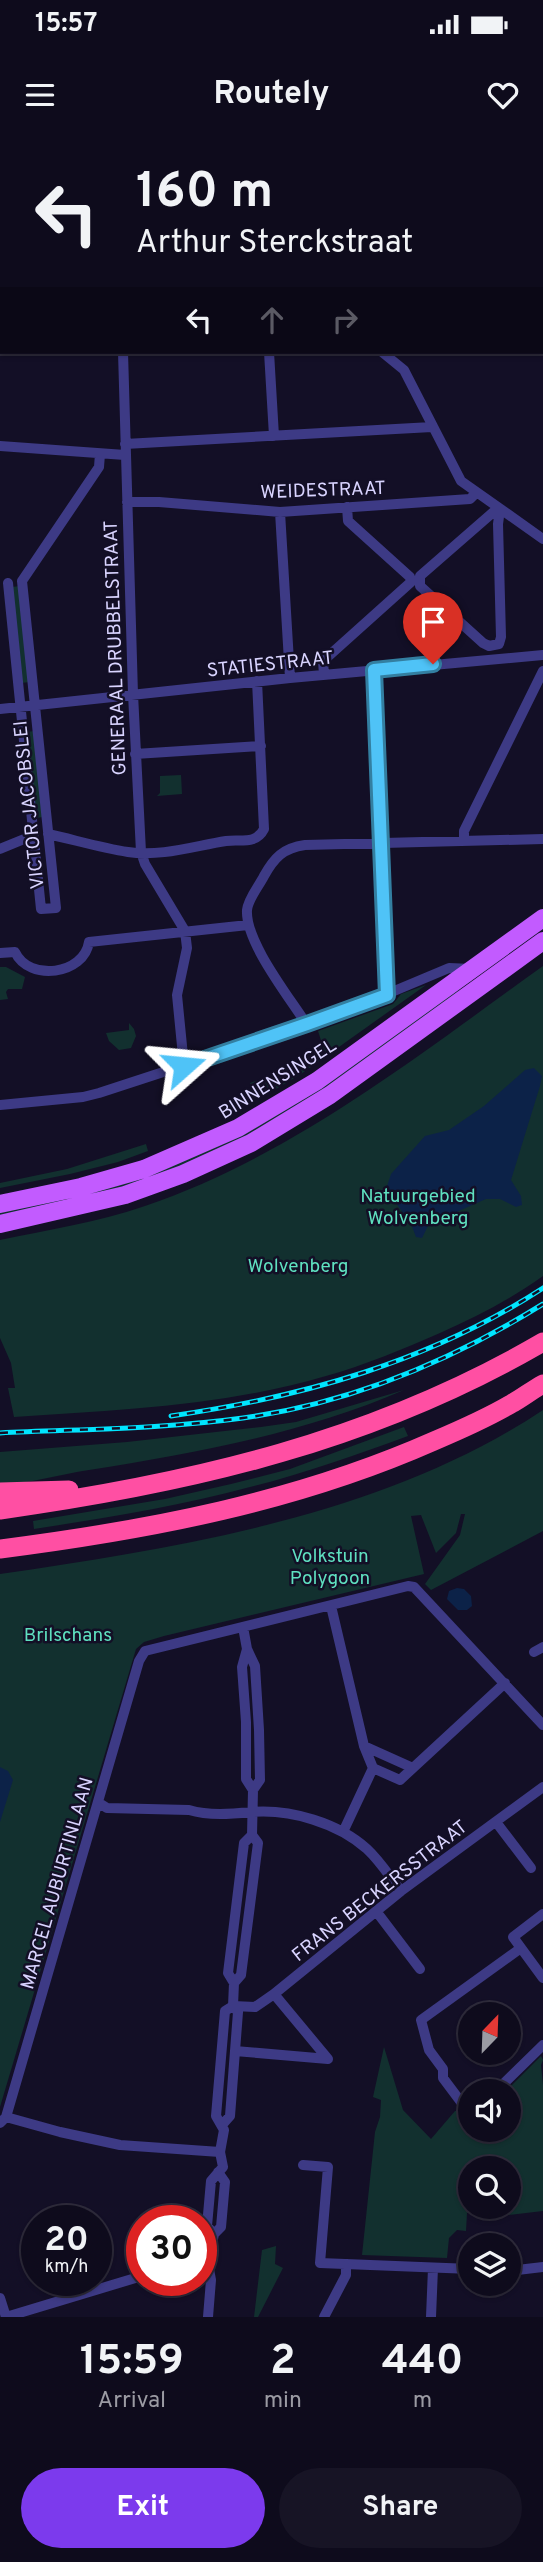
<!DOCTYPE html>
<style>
:root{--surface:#0e0b1c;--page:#171425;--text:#f1f3f6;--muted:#9b9ba3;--line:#2e2b3b;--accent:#7c3aed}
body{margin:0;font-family:Overpass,sans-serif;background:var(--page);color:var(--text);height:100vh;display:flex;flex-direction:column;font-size:26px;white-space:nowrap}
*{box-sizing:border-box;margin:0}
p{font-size:23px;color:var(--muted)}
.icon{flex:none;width:38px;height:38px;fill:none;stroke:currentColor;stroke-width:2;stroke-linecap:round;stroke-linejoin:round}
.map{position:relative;height:2177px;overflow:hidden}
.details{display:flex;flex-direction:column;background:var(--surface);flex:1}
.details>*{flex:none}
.hud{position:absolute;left:0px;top:0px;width:544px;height:214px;box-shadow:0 2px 5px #0004,0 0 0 2px var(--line);background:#0e0b1c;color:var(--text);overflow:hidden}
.needle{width:46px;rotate:23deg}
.buttons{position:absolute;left:458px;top:1862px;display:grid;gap:14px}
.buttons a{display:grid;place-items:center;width:63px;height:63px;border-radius:50%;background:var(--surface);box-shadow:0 2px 5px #0004,0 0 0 2px var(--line);font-size:35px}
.speed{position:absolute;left:21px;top:2065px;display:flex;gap:14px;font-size:35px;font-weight:700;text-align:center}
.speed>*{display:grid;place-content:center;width:91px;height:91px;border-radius:50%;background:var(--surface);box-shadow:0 2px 5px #0004,0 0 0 2px var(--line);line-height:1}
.speed small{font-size:18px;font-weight:400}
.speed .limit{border:10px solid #d22;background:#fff;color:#111}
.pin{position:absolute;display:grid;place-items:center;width:60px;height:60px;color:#fff;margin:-72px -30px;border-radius:50% 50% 50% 0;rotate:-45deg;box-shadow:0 0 7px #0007}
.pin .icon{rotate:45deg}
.me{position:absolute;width:77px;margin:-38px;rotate:72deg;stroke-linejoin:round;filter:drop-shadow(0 0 5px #0008)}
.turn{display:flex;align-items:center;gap:24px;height:147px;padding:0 21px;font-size:32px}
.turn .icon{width:91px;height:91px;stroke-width:2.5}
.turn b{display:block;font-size:49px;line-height:60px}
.lanes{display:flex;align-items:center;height:66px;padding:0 21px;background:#0003;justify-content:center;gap:35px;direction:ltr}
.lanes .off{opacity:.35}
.eta{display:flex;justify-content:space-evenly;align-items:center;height:119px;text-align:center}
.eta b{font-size:42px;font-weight:700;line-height:49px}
.primary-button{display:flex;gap:14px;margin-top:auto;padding:14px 21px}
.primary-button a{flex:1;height:80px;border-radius:42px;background:var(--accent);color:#fff;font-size:28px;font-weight:700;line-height:80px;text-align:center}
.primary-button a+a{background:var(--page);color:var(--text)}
.status{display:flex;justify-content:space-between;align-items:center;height:49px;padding:0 35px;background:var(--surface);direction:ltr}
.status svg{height:19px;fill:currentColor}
header{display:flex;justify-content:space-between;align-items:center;height:91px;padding:0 21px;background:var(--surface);font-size:32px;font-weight:700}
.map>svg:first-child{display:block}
.green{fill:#12302f;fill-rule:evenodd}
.water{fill:#0c2248}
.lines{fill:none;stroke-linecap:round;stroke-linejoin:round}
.street{stroke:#3d3a85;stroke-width:10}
.primary{stroke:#c25bff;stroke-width:18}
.highway{stroke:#ff4fa3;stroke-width:19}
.rail-casing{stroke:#00e5ff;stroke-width:5}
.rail{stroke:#130f26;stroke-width:2.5;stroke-dasharray:8;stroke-linecap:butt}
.route-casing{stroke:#337fa1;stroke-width:18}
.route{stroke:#4fc3f7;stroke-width:12}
.labels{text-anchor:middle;stroke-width:5;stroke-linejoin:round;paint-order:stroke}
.street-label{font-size:19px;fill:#d9d4ff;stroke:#130f26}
.park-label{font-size:19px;fill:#5fe0c0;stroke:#130f26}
</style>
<div class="status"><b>15:57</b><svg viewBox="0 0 49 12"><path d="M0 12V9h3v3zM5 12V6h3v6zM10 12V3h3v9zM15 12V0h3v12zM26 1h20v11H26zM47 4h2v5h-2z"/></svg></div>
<header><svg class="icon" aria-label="menu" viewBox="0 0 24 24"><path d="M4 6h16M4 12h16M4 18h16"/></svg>Routely<svg class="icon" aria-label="heart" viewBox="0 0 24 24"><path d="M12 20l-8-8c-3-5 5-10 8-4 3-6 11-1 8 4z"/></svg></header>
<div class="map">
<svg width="543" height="2177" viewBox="0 0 543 2177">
<rect width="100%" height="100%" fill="#130f26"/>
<path class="green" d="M 20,446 L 30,542 L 21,543 L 12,447 Z
M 34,591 L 43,677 L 36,678 L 27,592 Z
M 181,635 L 182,654 L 157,656 L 160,653 L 160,636 Z
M 543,789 L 460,849 L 449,862 C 368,921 287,984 194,1023 C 131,1049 66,1063 0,1077 L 0,1071 L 178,1023 Z
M 543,826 L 543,1136 C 511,1159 476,1177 440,1193 C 403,1209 365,1225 326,1236 C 225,1266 118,1270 14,1277 L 8,1248 L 15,1248 L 11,1223 L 0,1198 L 0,1100 C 48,1090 98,1082 145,1066 C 290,1017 419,915 543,826 Z
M 0,827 L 6,827 L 25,837 L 22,849 L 8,849 L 6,852 L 8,859 L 0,860 Z
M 426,845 L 301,934 L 258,960 L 250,943 L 326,916 L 318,891 L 393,864 L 401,854 Z
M 129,883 L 134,889 L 136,896 L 131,908 L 119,910 L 109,901 L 106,893 L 129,890 Z
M 146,1004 L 148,1011 L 118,1022 L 70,1034 L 0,1048 L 0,1043 L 67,1029 Z
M 404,1250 C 305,1293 196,1313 89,1330 C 60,1334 30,1344 0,1344 L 0,1312 L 127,1302 L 261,1287 L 296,1282 Z
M 543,1270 L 543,1391 L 431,1450 L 425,1444 L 460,1395 L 465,1374 L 461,1374 L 456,1393 L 436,1413 L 421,1375 L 411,1376 L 424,1434 L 164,1496 L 144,1502 L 136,1509 L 0,1967 L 0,1434 C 184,1407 385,1375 543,1270 Z
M 404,1287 L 408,1296 C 356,1315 303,1334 250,1347 C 179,1366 106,1378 34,1389 L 33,1381 L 165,1359 L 231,1344 L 290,1329 Z
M 384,1907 L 403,1970 L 431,1999 L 455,1971 L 461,1970 L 471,1974 L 471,1990 L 509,1990 L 509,1951 L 506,1951 L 541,1916 L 543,1920 L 541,1925 L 543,1945 L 543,2071 L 509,2075 L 467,2073 L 466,2091 L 457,2090 L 449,2098 L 447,2118 L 362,2115 L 375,1992 L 380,1977 L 381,1960 L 373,1957 ZM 471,2028 L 509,2028 L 509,2067 L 471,2067 Z
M 276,2106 L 275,2124 L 283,2128 L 258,2177 L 254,2177 L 262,2110 Z"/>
<path class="water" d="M 534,928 L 542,936 L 540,946 L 511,1040 L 521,1056 L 522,1065 L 516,1067 L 500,1059 L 486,1059 L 429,1084 L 422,1098 L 416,1097 L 411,1084 L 391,1056 L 387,1046 L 391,1034 L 425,996 L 449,990 L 484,966 L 525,930 Z
M 457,1448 L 464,1449 L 471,1456 L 472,1466 L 467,1470 L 458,1470 L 447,1459 L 449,1451 Z
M 0,1627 L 8,1631 L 13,1640 L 0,1682 Z"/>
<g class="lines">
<path class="street" d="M 78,0 L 80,2
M 193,0 L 195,2
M 116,2 L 118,0
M 523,2 L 525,0
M 0,9 L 2,11
M 542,95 L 543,94
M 0,105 L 2,104
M 542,187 L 543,188
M 0,206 L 2,206
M 123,212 L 133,554 L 141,712 L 145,724 L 185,791 L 187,808 L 177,855 L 184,926
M 269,212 L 274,296
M 382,212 L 404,230 L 461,341 L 543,399
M 125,304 L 432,287
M 0,306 L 125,315
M 127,362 L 159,362 L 280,372 L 470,359 L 476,353
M 498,368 L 420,436 L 420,446 L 483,503 L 489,506 L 499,504 L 501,497 L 498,384 L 500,369
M 280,372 L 290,538
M 22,441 L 99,327 L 100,314
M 8,443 L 41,769 L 56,768 L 22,441
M 374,530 L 387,854
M 324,535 L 323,521 L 411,442 L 410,437 L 348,381 L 347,367
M 0,569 L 290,538 L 543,515
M 135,614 L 261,606
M 48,694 C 75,700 102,708 128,712 C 161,717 194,706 226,701 C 240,699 256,705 264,689 L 257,541
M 464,701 L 464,691 L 543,531
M 0,709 L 34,695
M 0,813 L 15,812 C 29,842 84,835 89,802 L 248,785
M 307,885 C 290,858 245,802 247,770 C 248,759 259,746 264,736 C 274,718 283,708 305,705 L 543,699
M 0,965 L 83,957 L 99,953 L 307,885 L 387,854 L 449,828 L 472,829
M 331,1466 L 364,1606 L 373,1628
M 243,1487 L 247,1509 L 255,1526 L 259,1590 L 260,1640 L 253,1650
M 534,1512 L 543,1507
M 364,1606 L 413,1628
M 373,1628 L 400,1640 L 505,1543
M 99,1663 L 107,1668 L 189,1670 C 209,1676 231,1674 252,1672 C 291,1669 338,1683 367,1709 C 380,1721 390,1737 401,1751
M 496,1682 L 531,1728
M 343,1692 L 373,1628
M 376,1771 L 420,1829
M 521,1808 L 543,1838
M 234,1843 L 241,1835 L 258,1703 L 252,1695 L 253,1650 L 246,1639 L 246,1582 L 242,1527 L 247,1509
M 274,1854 L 328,1919
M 233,1866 L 255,1867 L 274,1854 L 401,1751 L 543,1647
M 235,1911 L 328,1919
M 496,1951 L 543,1905
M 471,1970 L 464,1966 L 443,1938 L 443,1929 L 429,1910 L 421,1880 L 521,1808 L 513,1797 L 543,1774
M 6,1977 L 60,1992 L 120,2005 L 220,2012
M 0,1983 L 6,1977 L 139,1521 L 145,1511 L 408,1446 L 414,1447 L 543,1585
M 222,1985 L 230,1976 L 238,1872 L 233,1866 L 234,1843 L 228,1833 L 244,1703 L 252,1695
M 303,2025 L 328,2027 L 320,2123 L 471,2129
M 214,2094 L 207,2086 L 211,2041 L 223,2027 L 220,2012 L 224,1990 L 216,1976 L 225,1871 L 233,1866
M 208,2124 L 214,2094 L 221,2087 L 225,2042 L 218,2032
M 208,2124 L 211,2140 L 208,2177
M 509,2131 L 543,2127
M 0,2158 L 6,2177
M 6,2177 L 142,2136
M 324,2177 L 346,2135 L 346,2124
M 431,2177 L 433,2128"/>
<path class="primary" d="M 0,1064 L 81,1047 L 144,1029 L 238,988 L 317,941 L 543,778
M 0,1084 L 125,1055 L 183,1034 L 251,1003 L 330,955 L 543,801"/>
<path class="highway" d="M 0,1352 L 69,1350
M 0,1370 C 193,1343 373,1301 543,1202
M 0,1409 C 149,1390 296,1362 434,1301 C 460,1290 487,1278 511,1264 C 522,1258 532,1250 543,1244"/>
<defs>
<path id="rail" d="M 171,1276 C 303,1257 431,1221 543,1148
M 0,1293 C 81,1289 163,1289 243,1278 C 351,1263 451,1221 543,1164"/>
</defs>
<use href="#rail" class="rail-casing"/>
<use href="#rail" class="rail"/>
</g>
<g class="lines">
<defs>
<path id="route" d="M 184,926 L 307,884 L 387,855 L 374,530 L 433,524"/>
</defs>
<use href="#route" class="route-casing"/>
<use href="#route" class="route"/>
</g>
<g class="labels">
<g class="street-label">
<text transform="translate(323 349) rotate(-2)" y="7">WEIDESTRAAT</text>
<text transform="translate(114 508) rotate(-92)" y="7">GENERAAL DRUBBELSTRAAT</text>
<text transform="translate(270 523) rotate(-6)" y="7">STATIESTRAAT</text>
<text transform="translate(28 665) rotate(-96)" y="7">VICTOR JACOBSLEI</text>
<text transform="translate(277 938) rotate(-32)" y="7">BINNENSINGEL</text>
<text transform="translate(56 1743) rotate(-74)" y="7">MARCEL AUBURTINLAAN</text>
<text transform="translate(379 1750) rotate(-38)" y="7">FRANS BECKERSSTRAAT</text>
</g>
<g class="park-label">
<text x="418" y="1062">Natuurgebied<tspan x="418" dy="22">Wolvenberg</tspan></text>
<text x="298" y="1132">Wolvenberg</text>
<text x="330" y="1422">Volkstuin<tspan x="330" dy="22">Polygoon</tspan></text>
<text x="68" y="1501">Brilschans</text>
</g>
</g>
</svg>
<div class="buttons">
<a><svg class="needle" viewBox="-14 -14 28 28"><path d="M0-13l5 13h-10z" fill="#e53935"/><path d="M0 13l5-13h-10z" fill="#9b9ba3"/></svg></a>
<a><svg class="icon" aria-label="sound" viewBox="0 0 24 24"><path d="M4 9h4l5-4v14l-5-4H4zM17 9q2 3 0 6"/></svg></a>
<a><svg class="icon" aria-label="search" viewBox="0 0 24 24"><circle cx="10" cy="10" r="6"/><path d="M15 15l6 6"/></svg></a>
<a><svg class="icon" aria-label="layers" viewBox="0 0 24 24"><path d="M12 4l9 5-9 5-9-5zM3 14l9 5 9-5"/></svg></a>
</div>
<div class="speed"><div>20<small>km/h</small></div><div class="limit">30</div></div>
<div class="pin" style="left:433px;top:524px;background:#d93025"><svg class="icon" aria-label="arrive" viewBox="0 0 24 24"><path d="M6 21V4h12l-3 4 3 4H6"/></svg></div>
<svg class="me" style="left:184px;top:926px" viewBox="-20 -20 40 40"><path d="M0-17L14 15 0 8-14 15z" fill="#4fc3f7" stroke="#fff" stroke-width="4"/></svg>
<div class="hud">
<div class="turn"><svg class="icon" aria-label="left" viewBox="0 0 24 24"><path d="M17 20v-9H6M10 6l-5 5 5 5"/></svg><div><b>160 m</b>Arthur Sterckstraat</div></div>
<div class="lanes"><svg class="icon" aria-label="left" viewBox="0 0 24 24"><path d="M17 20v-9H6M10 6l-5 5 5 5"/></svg><svg class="icon off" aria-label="ahead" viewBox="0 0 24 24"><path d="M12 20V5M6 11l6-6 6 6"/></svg><svg class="icon off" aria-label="right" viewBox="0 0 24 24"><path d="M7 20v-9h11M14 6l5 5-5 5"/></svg></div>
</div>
</div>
<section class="details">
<div class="eta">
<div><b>15:59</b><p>Arrival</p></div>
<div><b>2</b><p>min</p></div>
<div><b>440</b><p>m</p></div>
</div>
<div class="primary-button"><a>Exit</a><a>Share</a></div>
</section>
